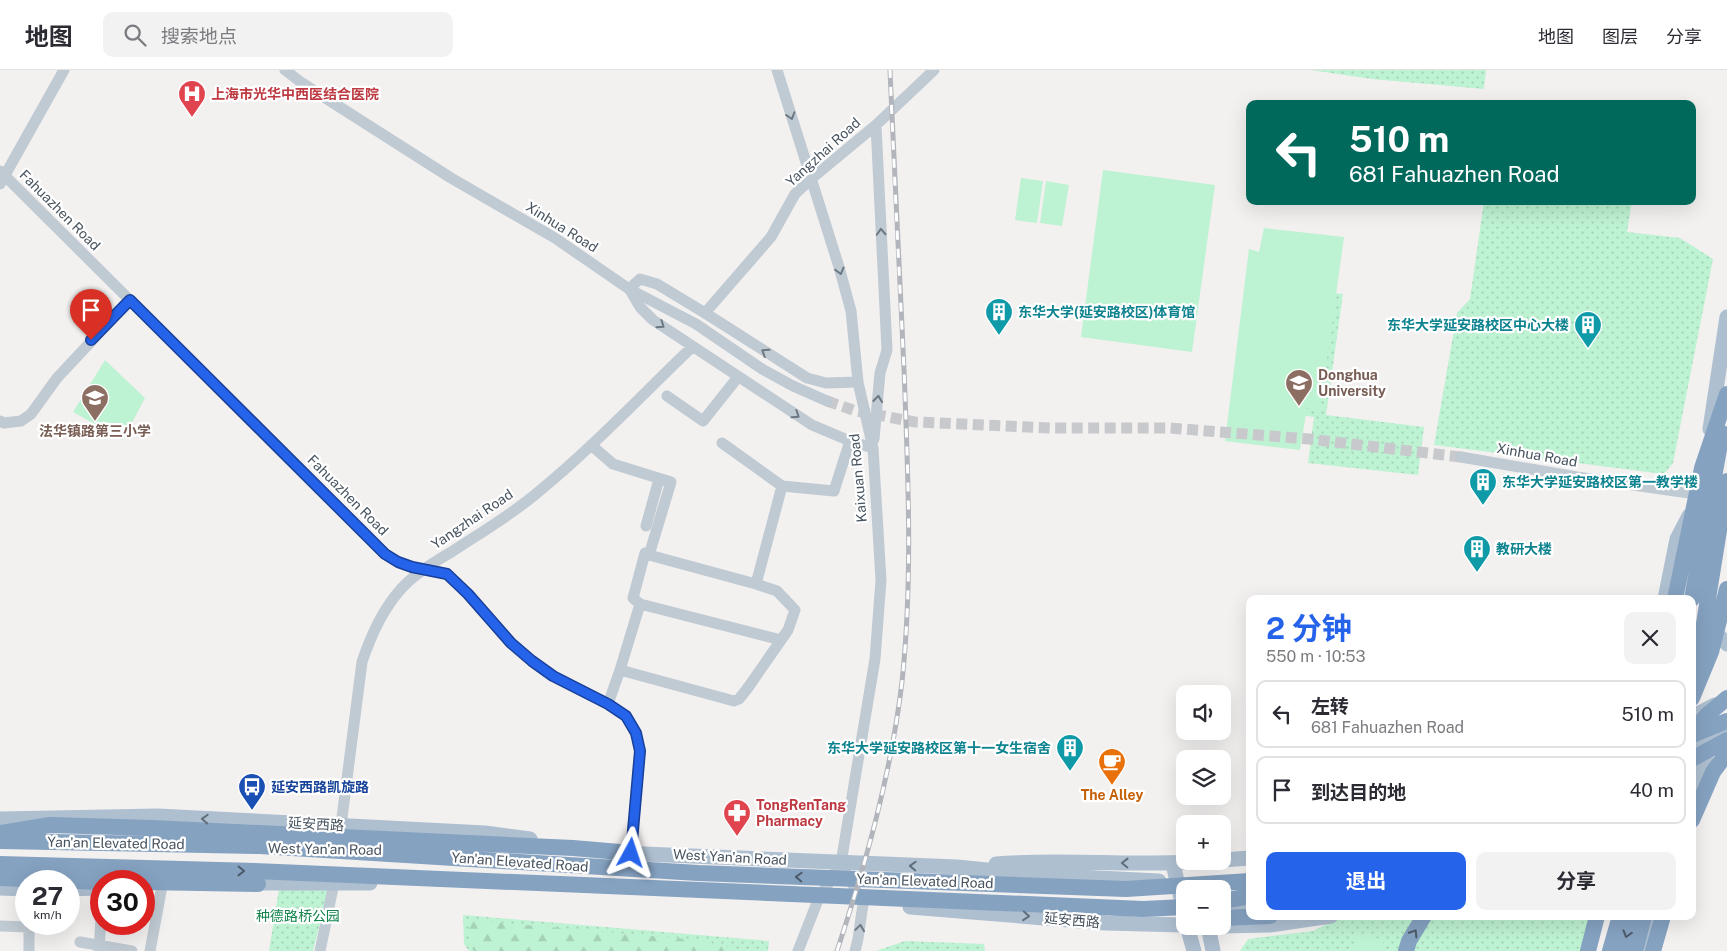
<!DOCTYPE html>
<html lang="zh">
<meta charset="utf-8">
<style>
:root{--surface:#fff;--page:#f2f2f3;--text:#2b2b33;--muted:#7c7c81;--line:#e1e1e2;--accent:#2563eb}
body{margin:0;font-family:"Public Sans","Noto Sans SC",sans-serif;background:var(--page);color:var(--text);height:100vh;display:flex;flex-direction:column;font-size:19px;white-space:nowrap}
*{box-sizing:border-box;margin:0}
p{font-size:16px;color:var(--muted)}
.icon{flex:none;width:28px;height:28px;fill:none;stroke:currentColor;stroke-width:2;stroke-linecap:round;stroke-linejoin:round}
.map{position:relative;flex:1;overflow:hidden}
.panel{position:absolute;left:1246px;top:525px;width:450px;height:325px;display:flex;flex-direction:column;background:var(--surface);border-radius:10px;box-shadow:0 5px 20px #0002}
.panel>*{flex:none}
.top-card{position:absolute;left:1246px;top:30px;width:450px;height:105px;border-radius:10px;box-shadow:0 5px 20px #0002;background:#00695c;color:#fff;overflow:hidden}
.tools{position:absolute;left:1176px;top:615px;display:grid;gap:10px}
.tools a{display:grid;place-items:center;width:55px;height:55px;border-radius:10px;background:var(--surface);box-shadow:0 5px 20px #0002;font-size:25px}
.speed{position:absolute;left:15px;top:800px;display:flex;gap:10px;font-size:25px;font-weight:700;text-align:center}
.speed>*{display:grid;place-content:center;width:65px;height:65px;border-radius:50%;background:var(--surface);box-shadow:0 5px 20px #0002;line-height:1}
.speed small{font-size:12px;font-weight:400}
.speed .limit{border:8px solid #d22;background:#fff;color:#111}
.pin{position:absolute;display:grid;place-items:center;width:42px;height:42px;color:#fff;margin:-51px -21px;border-radius:50% 50% 50% 0;rotate:-45deg;box-shadow:0 0 5px #0007}
.pin .icon{rotate:45deg}
.me{position:absolute;width:55px;margin:-28px;rotate:5deg;stroke-linejoin:round;filter:drop-shadow(0 0 4px #0008)}
.turn{display:flex;align-items:center;gap:18px;height:105px;padding:0 20px;font-size:22px}
.turn .icon{width:65px;height:65px;stroke-width:2.5}
.turn b{display:block;font-size:35px;line-height:42px}
.round{display:grid;place-items:center;flex:none;width:52px;height:52px;border-radius:10px;background:var(--page)}
.summary{display:flex;align-items:center;justify-content:space-between;height:85px;padding:0 20px}
h1{font-size:30px;font-weight:700;line-height:38px;color:var(--accent)}
.cta{display:flex;gap:10px;margin-top:auto;padding:10px 20px}
.cta a{flex:1;height:58px;border-radius:10px;background:var(--accent);color:#fff;font-size:20px;font-weight:700;line-height:58px;text-align:center}
.cta a+a{background:var(--page);color:var(--text)}
ul{padding:0;list-style:none}
li{display:flex;align-items:center;gap:15px;height:68px;margin:0 10px 8px;padding:0 10px;border:2px solid var(--line);border-radius:10px}
li div{flex:1}
li b{display:block;font-size:19px}
li em{font-style:normal}
header{display:flex;align-items:center;gap:30px;box-sizing:border-box;height:70px;padding:0 25px;background:var(--surface);border-bottom:1px solid var(--line)}
header strong{font-size:24px}
nav{display:flex;gap:28px;margin-inline-start:auto;font-size:18px}
.search{width:350px;height:45px;background:var(--page);display:flex;align-items:center;gap:12px;box-sizing:border-box;padding:0 18px;border-radius:10px;color:var(--muted);font-size:19px}
.map>svg:first-child{display:block}
.green{fill:url(#green-dots)}
.forest{fill:url(#forest-firs)}
.pitch{fill:#bdf2d2}
.lines{fill:none;stroke-linecap:round;stroke-linejoin:round}
.minor-tunnel{stroke:#c8c9cc;stroke-width:11;stroke-dasharray:11 5.5;stroke-linecap:butt}
.minor{stroke:#c0cad2;stroke-width:11}
.major{stroke:#aebfd0;stroke-width:15}
.highway{stroke:#85a2c1;stroke-width:16}
.rail-casing{stroke:#b2b5bb;stroke-width:5}
.rail{stroke:#fff;stroke-width:3;stroke-dasharray:9;stroke-linecap:butt}
.oneway{stroke:#6b7782}
.oneway2{stroke:#616e7b}
.oneway3{stroke:#4d5b69}
.route-casing{stroke:#184099;stroke-width:12}
.route{stroke:#2563eb;stroke-width:9}
.labels{text-anchor:middle;stroke-width:4.5;stroke-linejoin:round;paint-order:stroke}
.health-label{font-size:14px;font-weight:bold;fill:#be3a42;stroke:#fff;text-anchor:start}
.street-label{font-size:14px;fill:#47535f;stroke:#fff}
.culture-label{font-size:14px;font-weight:bold;fill:#0d838f;stroke:#fff;text-anchor:start}
.education-label{font-size:14px;font-weight:bold;fill:#785e54;stroke:#fff;text-anchor:start}
.transit-label{font-size:14px;font-weight:bold;fill:#164399;stroke:#fff;text-anchor:start}
.food-label{font-size:14px;font-weight:bold;fill:#c56008;stroke:#fff}
.park-label{font-size:14px;fill:#13854c;stroke:#fff}
</style>
<header>
<strong>地图</strong>
<div class="search"><svg class="icon" aria-label="search" viewBox="0 0 24 24"><circle cx="10" cy="10" r="6"/><path d="M15 15l6 6"/></svg>搜索地点</div>
<nav><a>地图</a><a>图层</a><a>分享</a></nav>
</header>
<div class="map">
<svg width="1727" height="881" viewBox="0 0 1727 881">
<defs>
<pattern id="green-dots" width="8" height="8" patternUnits="userSpaceOnUse" patternTransform="scale(1.25)"><rect width="8" height="8" fill="#bdf2d2"/><path d="M2 2h.1M6 6h.1" fill="none" stroke="#a4d1b7" stroke-width="1.8" stroke-linecap="round"/></pattern>
<pattern id="forest-firs" width="22" height="20" patternUnits="userSpaceOnUse" patternTransform="scale(1.25)"><rect width="22" height="20" fill="#bdf2d2"/><path d="M5 1l3.5 6h-7zM16 11l3.5 6h-7z" fill="#a4d1b7"/></pattern>
</defs>
<rect width="100%" height="100%" fill="#f3f0f0"/>
<path class="green" d="M 1311,0 L 1486,0 L 1484,19 L 1372,9 Z
M 1484,131 L 1632,131 L 1627,162 L 1680,168 L 1713,189 L 1673,393 L 1664,404 L 1434,375 L 1457,243 L 1470,229 Z
M 1249,214 L 1343,224 L 1326,345 L 1424,357 L 1418,405 L 1308,393 L 1314,347 L 1234,335 Z
M 329,817 L 313,881 L 269,881 L 279,819 Z
M 463,845 L 769,871 L 768,881 L 469,881 L 464,874 Z
M 1343,846 L 1591,846 L 1582,881 L 1240,881 L 1248,869 L 1313,861 Z
M 905,871 L 984,874 L 985,881 L 876,881 Z"/>
<path class="forest" d="M 469,850 L 698,870 L 744,881 L 474,881 L 469,875 Z"/>
<path class="pitch" d="M 1103,100 L 1215,115 L 1192,282 L 1081,267 Z
M 1021,108 L 1043,111 L 1037,153 L 1015,150 Z
M 1046,111 L 1069,115 L 1062,156 L 1040,153 Z
M 1264,158 L 1344,167 L 1320,340 L 1307,338 L 1300,380 L 1225,371 L 1249,179 L 1259,182 Z
M 105,290 L 145,328 L 123,370 L 73,342 Z
M 1357,863 L 1384,870 L 1381,881 L 1351,881 Z"/>
<g class="lines">
<path class="minor-tunnel" d="M 827,331 L 856,341 L 915,352 L 1052,358 L 1170,358 L 1309,369 L 1461,387"/>
<path class="minor" d="M 285,0 L 302,13 L 451,108 L 555,168 L 629,219 L 696,254 L 762,299 L 793,316 L 827,331
M 777,0 L 839,197 L 851,241 L 858,312 L 873,378 L 881,510 L 875,589 L 841,793 L 818,830 L 798,881
M 0,101 L 385,484 L 398,492 L 412,497 L 447,504 L 468,524 L 511,573 L 532,591 L 553,606 L 608,634 L 626,646 L 636,663 L 640,681 L 631,783
M 0,114 L 64,0
M 629,219 L 640,209 L 657,214 L 705,243 L 807,308 L 826,313 L 858,312
M 630,220 L 640,237 L 653,250 L 812,355 L 850,371 L 873,378
M 705,243 L 771,167 L 795,124 L 811,109 L 876,55 L 934,0
M 667,326 L 703,351 L 738,307
M 0,351 L 4,353 L 21,351 L 31,344 L 57,308 L 130,230
M 874,369 L 880,303 L 887,280 L 876,55
M 591,375 L 613,394 L 671,412 L 649,485 L 756,514 L 782,416 L 722,373
M 1461,387 L 1577,407 L 1703,425
M 782,416 L 834,421 L 850,371
M 646,456 L 659,409
M 756,514 L 777,521 L 795,540 L 788,560 L 747,619 L 739,629 L 734,631 L 620,600 L 640,534 L 781,570
M 640,534 L 633,528 L 645,483 L 649,485
M 608,634 L 620,600
M 340,763 L 362,592 C 371,565 382,540 401,519 C 415,503 435,492 453,481 C 482,462 511,445 537,423 C 592,378 641,326 692,277
M 847,804 L 863,834 L 858,869 L 855,881
M 29,854 L 29,881
M 0,856 L 29,857
M 80,872 L 132,881
M 99,881 L 101,848
M 150,881 L 162,816
M 320,881 L 334,813"/>
<path class="major" d="M 1710,359 L 1727,247
M 1665,529 L 1677,469 L 1689,446
M 1709,556 L 1727,574
M 1692,647 L 1715,635
M 1692,679 L 1727,661
M 1692,732 L 1711,669 L 1712,656
M 0,749 L 158,746 L 485,763 L 530,769
M 620,783 L 957,797 L 1037,805 L 1159,811
M 1222,790 L 1250,788
M 996,794 C 1066,788 1136,797 1206,791
M 1173,794 L 1185,845
M 88,806 L 157,809
M 245,813 L 370,813
M 0,818 L 26,819
M 69,819 L 95,818
M 1226,836 L 1250,835
M 910,837 L 1106,853 L 1220,856
M 1187,856 L 1194,881
M 1208,856 L 1213,881
M 1222,856 L 1270,855 L 1331,846
M 1643,881 L 1654,846"/>
<path class="highway" d="M 1675,529 L 1702,398 L 1727,324
M 1692,529 L 1722,363
M 1692,614 L 1702,566 L 1727,411
M 1692,628 L 1711,582 L 1727,519
M 1692,662 L 1707,645 L 1727,628
M 1692,665 L 1727,651
M 1692,689 L 1727,670
M 1692,750 L 1713,702 L 1727,683
M 0,763 L 50,755 L 152,758 L 573,778 L 631,783
M 0,771 L 260,776 L 698,803 L 1126,819 L 1250,811
M 0,794 L 255,801 L 1143,839 L 1185,837
M 0,808 L 101,812
M 144,812 L 258,814
M 1222,831 L 1250,826
M 1222,848 L 1270,846
M 1406,881 L 1409,871 L 1424,846
M 1588,881 L 1597,846
M 1610,881 L 1620,846
M 1622,881 L 1632,846
M 1635,881 L 1644,846
M 1653,881 L 1663,846"/>
<defs>
<path id="rail" d="M 837,881 C 866,793 891,704 902,612 C 913,508 908,404 904,299 C 899,200 894,100 890,0"/>
</defs>
<use href="#rail" class="rail-casing"/>
<use href="#rail" class="rail"/>
</g>
<defs><path id="oneway-chevron" d="M-2-3.5L2.5 0L-2 3.5" fill="none" stroke-width="1.6" stroke-linecap="round" stroke-linejoin="round" transform="scale(1.25)"/></defs>
<g class="oneway">
<use href="#oneway-chevron" transform="translate(791 46) rotate(72)"/>
<use href="#oneway-chevron" transform="translate(881 162) rotate(-93)"/>
<use href="#oneway-chevron" transform="translate(840 201) rotate(75)"/>
<use href="#oneway-chevron" transform="translate(661 255) rotate(34)"/>
<use href="#oneway-chevron" transform="translate(765 282) rotate(-147)"/>
<use href="#oneway-chevron" transform="translate(878 329) rotate(-84)"/>
<use href="#oneway-chevron" transform="translate(796 345) rotate(33)"/>
<use href="#oneway-chevron" transform="translate(860 858) rotate(-82)"/>
</g>
<g class="oneway2">
<use href="#oneway-chevron" transform="translate(205 749) rotate(-177)"/>
<use href="#oneway-chevron" transform="translate(1125 793) rotate(-179)"/>
<use href="#oneway-chevron" transform="translate(913 796) rotate(-178)"/>
<use href="#oneway-chevron" transform="translate(1026 846) rotate(5)"/>
</g>
<g class="oneway3">
<use href="#oneway-chevron" transform="translate(241 801) rotate(1)"/>
<use href="#oneway-chevron" transform="translate(799 807) rotate(-178)"/>
<use href="#oneway-chevron" transform="translate(1414 863) rotate(-58)"/>
<use href="#oneway-chevron" transform="translate(1627 864) rotate(106)"/>
</g>
<g class="lines">
<defs>
<path id="route" d="M 91,270 L 130,230 L 385,484 L 398,492 L 412,497 L 447,504 L 468,524 L 511,573 L 532,591 L 553,606 L 608,634 L 626,646 L 636,663 L 640,681 L 631,783"/>
</defs>
<use href="#route" class="route-casing"/>
<use href="#route" class="route"/>
</g>
<defs>
<symbol id="hospital-pin" viewBox="-11 -11 22 30"><path d="M0 17L-7.5 6A9.5 9.5 0 1 1 7.5 6Z" fill="#e0444e" stroke="#fff"/><path d="M-5-5h3v3.5h4V-5h3V5h-3V1.5h-4V5h-3Z" fill="#fff"/></symbol>
<symbol id="building-pin" viewBox="-11 -11 22 30"><path d="M0 17L-7.5 6A9.5 9.5 0 1 1 7.5 6Z" fill="#0f9aa8" stroke="#fff"/><path d="M-4-6H4V6H1V3H-1V6H-4ZM-2.5-4.3h1.7v1.8h-1.7ZM.8-4.3h1.7v1.8H.8ZM-2.5-1h1.7V.8h-1.7ZM.8-1h1.7V.8H.8Z" fill="#fff"/></symbol>
<symbol id="university-pin" viewBox="-11 -11 22 30"><path d="M0 17L-7.5 6A9.5 9.5 0 1 1 7.5 6Z" fill="#8d6e63" stroke="#fff"/><path d="M0-5L7-2L0 1L-7-2ZM-4 1L0 2.5L4 1V4Q0 6-4 4Z" fill="#fff"/></symbol>
<symbol id="school-pin" viewBox="-11 -11 22 30"><path d="M0 17L-7.5 6A9.5 9.5 0 1 1 7.5 6Z" fill="#8d6e63" stroke="#fff"/><path d="M0-5L7-2L0 1L-7-2ZM-4 1L0 2.5L4 1V4Q0 6-4 4Z" fill="#fff"/></symbol>
<symbol id="cafe-pin" viewBox="-11 -11 22 30"><path d="M0 17L-7.5 6A9.5 9.5 0 1 1 7.5 6Z" fill="#e8710a" stroke="#fff"/><path d="M-5.5-4.5H6V0H3Q3 3.5 0 3.5H-2.5Q-5.5 3.5-5.5 0ZM3-3.2v2h1.7v-2ZM-6 4.5H4V6H-6Z" fill="#fff"/></symbol>
<symbol id="bus-pin" viewBox="-11 -11 22 30"><path d="M0 17L-7.5 6A9.5 9.5 0 1 1 7.5 6Z" fill="#1a4fb4" stroke="#fff"/><path d="M-5-6H5V4H4V6H2V4H-2V6H-4V4H-5ZM-3.5-4V0h7V-4ZM-3.5 1.2v1.5H-2V1.2ZM2 1.2v1.5H3.5V1.2Z" fill="#fff"/></symbol>
<symbol id="pharmacy-pin" viewBox="-11 -11 22 30"><path d="M0 17L-7.5 6A9.5 9.5 0 1 1 7.5 6Z" fill="#e0444e" stroke="#fff"/><path d="M-2-6h4v4h4v4h-4v4h-4v-4h-4v-4h4Z" fill="#fff"/></symbol>
</defs>
<g fill-rule="evenodd">
<use href="#hospital-pin" x="176" y="8" width="32" height="43"/>
<use href="#building-pin" x="983" y="226" width="32" height="43"/>
<use href="#building-pin" x="1572" y="239" width="32" height="43"/>
<use href="#university-pin" x="1283" y="297" width="32" height="43"/>
<use href="#school-pin" x="79" y="312" width="32" height="43"/>
<use href="#building-pin" x="1467" y="396" width="32" height="43"/>
<use href="#building-pin" x="1461" y="463" width="32" height="43"/>
<use href="#building-pin" x="1054" y="662" width="32" height="43"/>
<use href="#cafe-pin" x="1096" y="676" width="32" height="43"/>
<use href="#bus-pin" x="236" y="701" width="32" height="43"/>
<use href="#pharmacy-pin" x="721" y="727" width="32" height="43"/>
</g>
<g class="labels">
<g class="health-label">
<text x="211" y="29">上海市光华中西医结合医院</text>
<text x="756" y="740">TongRenTang<tspan x="756" dy="16">Pharmacy</tspan></text>
</g>
<g class="street-label">
<text transform="translate(823 82) rotate(-42)" y="5">Yangzhai Road</text>
<text transform="translate(60 140) rotate(45)" y="5">Fahuazhen Road</text>
<text transform="translate(562 157) rotate(32)" y="5">Xinhua Road</text>
<text transform="translate(1537 385) rotate(10)" y="5">Xinhua Road</text>
<text transform="translate(858 408) rotate(-95)" y="5">Kaixuan Road</text>
<text transform="translate(348 425) rotate(45)" y="5">Fahuazhen Road</text>
<text transform="translate(472 449) rotate(-34)" y="5">Yangzhai Road</text>
<text transform="translate(316 754) rotate(3)" y="5">延安西路</text>
<text transform="translate(116 773) rotate(1)" y="5">Yan'an Elevated Road</text>
<text transform="translate(325 779) rotate(1)" y="5">West Yan'an Road</text>
<text transform="translate(730 787) rotate(3)" y="5">West Yan'an Road</text>
<text transform="translate(520 792) rotate(4)" y="5">Yan'an Elevated Road</text>
<text transform="translate(925 811) rotate(2)" y="5">Yan'an Elevated Road</text>
<text transform="translate(1072 850) rotate(5)" y="5">延安西路</text>
</g>
<g class="culture-label">
<text x="1018" y="247">东华大学(延安路校区)体育馆</text>
<text x="1569" y="260" text-anchor="end">东华大学延安路校区中心大楼</text>
<text x="1502" y="417">东华大学延安路校区第一教学楼</text>
<text x="1496" y="484">教研大楼</text>
<text x="1051" y="683" text-anchor="end">东华大学延安路校区第十一女生宿舍</text>
</g>
<g class="education-label">
<text x="1318" y="310">Donghua<tspan x="1318" dy="16">University</tspan></text>
<text x="95" y="366" text-anchor="middle">法华镇路第三小学</text>
</g>
<g class="transit-label">
<text x="271" y="722">延安西路凯旋路</text>
</g>
<g class="food-label">
<text x="1112" y="730">The Alley</text>
</g>
<g class="park-label">
<text x="298" y="851">种德路桥公园</text>
</g>
</g>
</svg>
<div class="tools">
<a><svg class="icon" aria-label="sound" viewBox="0 0 24 24"><path d="M4 9h4l5-4v14l-5-4H4zM17 9q2 3 0 6"/></svg></a>
<a><svg class="icon" aria-label="layers" viewBox="0 0 24 24"><path d="M12 4l9 5-9 5-9-5zM3 14l9 5 9-5"/></svg></a>
<a>+</a>
<a>−</a>
</div>
<div class="speed"><div>27<small>km/h</small></div><div class="limit">30</div></div>
<div class="pin" style="left:91px;top:270px;background:#d93025"><svg class="icon" aria-label="arrive" viewBox="0 0 24 24"><path d="M6 21V4h12l-3 4 3 4H6"/></svg></div>
<svg class="me" style="left:631px;top:783px" viewBox="-20 -20 40 40"><path d="M0-17L14 15 0 8-14 15z" fill="#2563eb" stroke="#fff" stroke-width="4"/></svg>
<div class="top-card">
<div class="turn"><svg class="icon" aria-label="left" viewBox="0 0 24 24"><path d="M17 20v-9H6M10 6l-5 5 5 5"/></svg><div><b>510 m</b>681 Fahuazhen Road</div></div>
</div>
<section class="panel">
<div class="summary"><div><h1>2 分钟</h1><p>550 m · 10:53</p></div><a class="round"><svg class="icon" aria-label="close" viewBox="0 0 24 24"><path d="M6 6l12 12M18 6L6 18"/></svg></a></div>
<ul>
<li><svg class="icon" aria-label="left" viewBox="0 0 24 24"><path d="M17 20v-9H6M10 6l-5 5 5 5"/></svg><div><b>左转</b><p>681 Fahuazhen Road</p></div><em>510 m</em></li>
<li><svg class="icon" aria-label="arrive" viewBox="0 0 24 24"><path d="M6 21V4h12l-3 4 3 4H6"/></svg><div><b>到达目的地</b></div><em>40 m</em></li>
</ul>
<div class="cta"><a>退出</a><a>分享</a></div>
</section>
</div>
